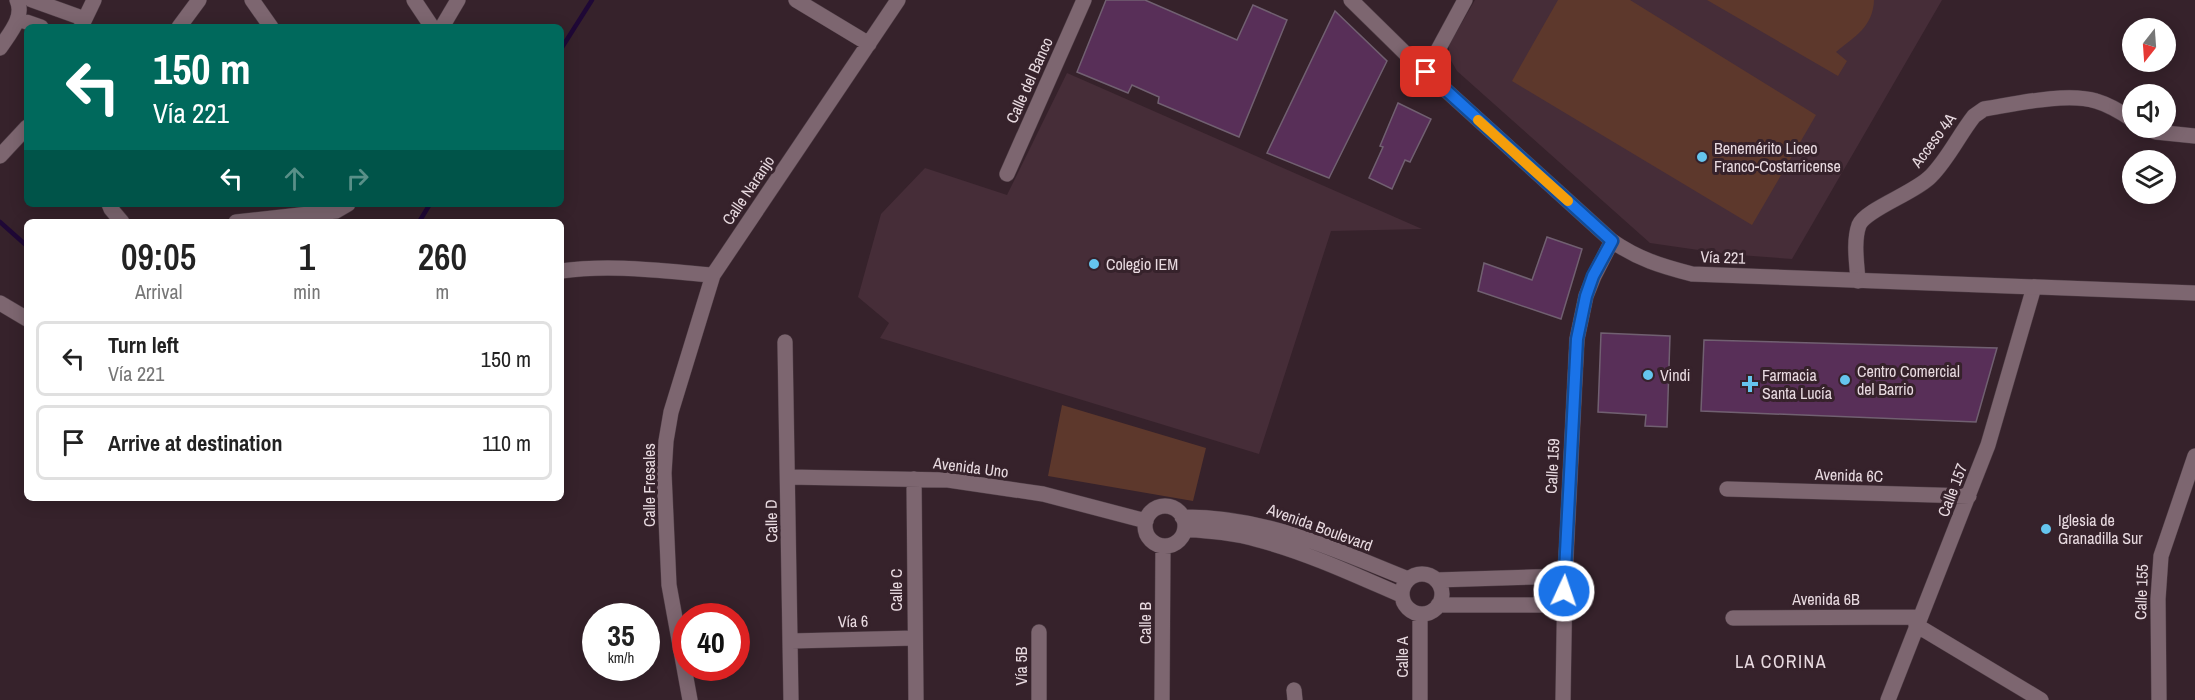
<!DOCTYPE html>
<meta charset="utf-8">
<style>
:root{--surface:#fff;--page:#f6f6f6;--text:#222;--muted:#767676;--line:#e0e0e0}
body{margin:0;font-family:"Archivo Narrow",sans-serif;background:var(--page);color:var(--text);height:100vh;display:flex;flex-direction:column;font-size:22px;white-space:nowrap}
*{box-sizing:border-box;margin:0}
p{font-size:20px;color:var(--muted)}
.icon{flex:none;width:33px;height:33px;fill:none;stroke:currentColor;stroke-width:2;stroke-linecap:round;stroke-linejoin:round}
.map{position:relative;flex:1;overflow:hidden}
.side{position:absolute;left:24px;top:219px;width:540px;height:282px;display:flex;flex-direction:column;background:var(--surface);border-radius:9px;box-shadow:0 3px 15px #0003}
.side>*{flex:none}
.top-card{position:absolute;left:24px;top:24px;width:540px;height:183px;border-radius:9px;box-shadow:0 3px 15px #0003;background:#00695c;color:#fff;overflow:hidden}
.needle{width:39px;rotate:197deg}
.fabs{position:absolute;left:2122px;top:18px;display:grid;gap:12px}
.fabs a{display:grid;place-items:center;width:54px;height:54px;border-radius:50%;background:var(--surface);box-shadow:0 3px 15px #0003;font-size:30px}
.speed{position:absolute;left:582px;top:603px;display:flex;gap:12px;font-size:30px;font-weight:700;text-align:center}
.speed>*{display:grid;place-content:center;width:78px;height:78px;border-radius:50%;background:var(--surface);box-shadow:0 3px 15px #0003;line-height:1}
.speed small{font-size:15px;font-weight:400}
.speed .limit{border:9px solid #d22;background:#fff;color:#111}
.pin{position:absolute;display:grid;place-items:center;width:51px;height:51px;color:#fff;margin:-26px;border-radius:12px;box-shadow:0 3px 9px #0006}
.me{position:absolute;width:66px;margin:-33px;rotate:3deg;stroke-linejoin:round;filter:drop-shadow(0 0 4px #0008)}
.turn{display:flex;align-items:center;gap:21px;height:126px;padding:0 30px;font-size:27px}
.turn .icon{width:78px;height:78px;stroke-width:2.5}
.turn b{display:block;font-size:42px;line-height:51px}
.lanes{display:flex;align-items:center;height:57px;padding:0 30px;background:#0003;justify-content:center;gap:30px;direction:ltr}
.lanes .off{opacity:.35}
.eta{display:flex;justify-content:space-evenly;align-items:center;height:102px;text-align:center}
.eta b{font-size:36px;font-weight:600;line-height:42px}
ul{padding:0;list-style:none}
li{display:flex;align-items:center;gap:18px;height:75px;margin:0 12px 9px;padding:0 18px;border:3px solid var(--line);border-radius:9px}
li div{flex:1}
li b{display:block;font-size:22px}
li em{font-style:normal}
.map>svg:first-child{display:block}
.built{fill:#462d38}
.green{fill:#5d382c}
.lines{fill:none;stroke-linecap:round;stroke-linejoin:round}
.stream{stroke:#1f0836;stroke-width:4.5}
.building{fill:#582f58;stroke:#716071;stroke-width:1.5}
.minor-casing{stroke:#4e3d45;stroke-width:16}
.tertiary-casing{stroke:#4e3d45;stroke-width:16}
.secondary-casing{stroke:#4e3d45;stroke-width:16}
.minor{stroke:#7d6670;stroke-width:15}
.tertiary{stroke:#7d6670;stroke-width:15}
.secondary{stroke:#7d6670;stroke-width:15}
.route-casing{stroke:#114b97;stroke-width:15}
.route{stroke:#1a73e8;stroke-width:10}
.slow{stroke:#f59e0b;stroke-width:10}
.poi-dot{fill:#65c5ee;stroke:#36222b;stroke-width:2}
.labels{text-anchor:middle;stroke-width:6;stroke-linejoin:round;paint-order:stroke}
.street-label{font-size:16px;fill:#e8dae0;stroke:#36222b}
.poi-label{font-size:16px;fill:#e8dae0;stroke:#36222b;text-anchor:start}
.neighbourhood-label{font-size:18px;letter-spacing:1.5px;fill:#e8dae0;stroke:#36222b}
</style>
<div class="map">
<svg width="2195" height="700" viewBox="0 0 2195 700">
<rect width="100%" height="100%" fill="#36222b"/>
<path class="built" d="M 1475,0 L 1942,0 L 1792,259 L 1726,254 L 1650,243 L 1457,71 L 1449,57 L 1449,45 Z
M 1067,73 L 1422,229 L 1331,231 L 1259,454 L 880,338 L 889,323 L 858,297 L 881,214 L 925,168 L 1007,195 Z"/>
<path class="green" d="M 1558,0 L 1630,0 L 1816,115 L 1752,225 L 1512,81 Z
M 1707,0 L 1874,0 C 1873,27 1855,36 1836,52 L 1847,61 L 1838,76 Z
M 1062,405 L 1206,448 L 1193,501 L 1048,476 Z"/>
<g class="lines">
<path class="stream" d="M 561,49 L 592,0
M 0,222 L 27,246
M 419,222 L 430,204"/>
</g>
<path class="building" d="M 1106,0 L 1145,0 L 1237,40 L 1253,5 L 1287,20 L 1239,137 L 1158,103 L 1159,97 L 1132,85 L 1128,93 L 1077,72 Z
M 1335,11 L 1387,61 L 1329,178 L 1267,153 Z
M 1398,103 L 1431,119 L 1410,162 L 1405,160 L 1392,189 L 1369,178 L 1383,147 L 1380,146 Z
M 1547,237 L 1582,249 L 1561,319 L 1478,291 L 1484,263 L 1532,280 Z
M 1601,333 L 1670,336 L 1667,427 L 1645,426 L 1646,415 L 1598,412 Z
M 1704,340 L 1997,348 L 1976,422 L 1701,411 Z"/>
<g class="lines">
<defs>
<path id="minor" d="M 32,0 L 85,19
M 252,0 L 271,27
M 414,0 L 432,27
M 796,0 L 869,44
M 18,19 L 41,27
M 81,27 L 94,0
M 179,27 L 199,0
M 442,27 L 458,0
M 0,48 C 9,34 25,17 17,0
M 2146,128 L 2156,132 L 2195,136
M 0,156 L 27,127
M 1007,174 L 1084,0
M 109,204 L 111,209 L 122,222
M 236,222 L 336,211 L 348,204
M 561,271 C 611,264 662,271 713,275
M 1858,281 C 1857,264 1853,242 1859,225 C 1866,209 1915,193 1931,176 C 1948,159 1959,135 1974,116 L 1984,109 C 2015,104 2067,92 2096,101 C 2110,105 2121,112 2133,120
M 0,303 L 27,319
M 785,342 L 791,700
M 788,477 L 948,480 L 1043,494 L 1146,521
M 914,479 L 916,700
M 1727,489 L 1969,496
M1145 526a20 20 0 1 1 40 0a20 20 0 1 1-40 0Z
M 1182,517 C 1265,516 1333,549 1408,579
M 1185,529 C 1210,531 1235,533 1259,540 C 1308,553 1355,575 1401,595
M1402 594a20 20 0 1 1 40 0a20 20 0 1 1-40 0Z
M 1436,580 L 1565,576
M 1438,605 L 1564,605
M 1420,614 L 1420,700
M 1733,618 L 1920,617
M 1916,625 L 2041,700
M 1039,632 L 1039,700
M 791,641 L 915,638
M 1294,690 L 1295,700
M 690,700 L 669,585 L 664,473 L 666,441 L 671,412 L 713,275 L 898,0
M 1162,700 L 1163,546
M 1888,700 L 1988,445 L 2034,287
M 2159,700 L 2158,599 L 2161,556 L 2195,456"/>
<path id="tertiary" d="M 1426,72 L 1465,0
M 1563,700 L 1565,576 L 1577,339 L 1586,296 L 1594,276 L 1612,241"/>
<path id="secondary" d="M 1351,0 L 1406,54 L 1612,241 C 1638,259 1661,266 1692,274 L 2195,293"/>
</defs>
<use href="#minor" class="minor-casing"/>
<use href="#tertiary" class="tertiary-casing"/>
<use href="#secondary" class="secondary-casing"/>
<use href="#minor" class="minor"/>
<use href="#tertiary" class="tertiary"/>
<use href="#secondary" class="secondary"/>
</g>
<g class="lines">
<defs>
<path id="route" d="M 1426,72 L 1612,241 L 1593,276 L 1586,296 L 1577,339 L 1564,591"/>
</defs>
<use href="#route" class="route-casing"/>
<use href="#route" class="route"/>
<path class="slow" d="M 1478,120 L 1568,201"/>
</g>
<g class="poi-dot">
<circle cx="1702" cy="157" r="6"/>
<circle cx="1094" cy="264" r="6"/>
<circle cx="1648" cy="375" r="6"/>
<circle cx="1845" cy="380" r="6"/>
<path d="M1747 375h6v6h6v6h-6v6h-6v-6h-6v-6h6z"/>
<circle cx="2046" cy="529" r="6"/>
</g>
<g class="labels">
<g class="street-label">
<text transform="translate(1029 80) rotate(-66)" y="6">Calle del Banco</text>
<text transform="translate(1933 140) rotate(-53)" y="6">Acceso 4A</text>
<text transform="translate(748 190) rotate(-56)" y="6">Calle Naranjo</text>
<text transform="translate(1723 257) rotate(2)" y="6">Vía 221</text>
<text transform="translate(1552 466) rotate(-87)" y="6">Calle 159</text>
<text transform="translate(971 467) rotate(7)" y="6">Avenida Uno</text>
<text transform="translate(1849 475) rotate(2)" y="6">Avenida 6C</text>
<text transform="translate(649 485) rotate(-90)" y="6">Calle Fresales</text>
<text transform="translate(1952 490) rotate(-69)" y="6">Calle 157</text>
<text transform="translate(771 521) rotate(-91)" y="6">Calle D</text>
<text transform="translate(1320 527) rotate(20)" y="6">Avenida Boulevard</text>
<text transform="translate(896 590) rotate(-90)" y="6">Calle C</text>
<text transform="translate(2141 592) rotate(-88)" y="6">Calle 155</text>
<text x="1826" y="605">Avenida 6B</text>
<text transform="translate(853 621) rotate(-1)" y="6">Vía 6</text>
<text transform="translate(1145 623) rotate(-90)" y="6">Calle B</text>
<text transform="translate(1402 657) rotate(-90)" y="6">Calle A</text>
<text transform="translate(1021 666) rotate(-90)" y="6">Vía 5B</text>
</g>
<g class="poi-label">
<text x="1714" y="154">Benemérito Liceo<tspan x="1714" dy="18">Franco-Costarricense</tspan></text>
<text x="1106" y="270">Colegio IEM</text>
<text x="1857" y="377">Centro Comercial<tspan x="1857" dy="18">del Barrio</tspan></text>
<text x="1660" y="381">Vindi</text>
<text x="1762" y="381">Farmacia<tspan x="1762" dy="18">Santa Lucía</tspan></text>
<text x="2058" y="526">Iglesia de<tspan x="2058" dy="18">Granadilla Sur</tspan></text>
</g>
<g class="neighbourhood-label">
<text x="1781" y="668">LA CORINA</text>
</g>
</g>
</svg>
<div class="fabs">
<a><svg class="needle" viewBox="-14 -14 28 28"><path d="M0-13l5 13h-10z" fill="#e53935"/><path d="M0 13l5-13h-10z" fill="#767676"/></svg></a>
<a><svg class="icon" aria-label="sound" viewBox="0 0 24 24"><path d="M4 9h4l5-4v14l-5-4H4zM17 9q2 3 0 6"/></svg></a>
<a><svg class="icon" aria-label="layers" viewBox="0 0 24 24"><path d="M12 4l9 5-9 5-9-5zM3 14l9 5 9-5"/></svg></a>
</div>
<div class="speed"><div>35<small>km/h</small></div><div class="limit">40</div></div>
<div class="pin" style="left:1426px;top:72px;background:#d93025"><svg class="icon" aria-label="arrive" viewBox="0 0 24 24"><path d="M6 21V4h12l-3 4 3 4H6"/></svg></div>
<svg class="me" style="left:1564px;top:591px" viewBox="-20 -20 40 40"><circle r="17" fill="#1a73e8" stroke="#fff" stroke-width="3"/><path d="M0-11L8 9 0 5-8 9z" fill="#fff"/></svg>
<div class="top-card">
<div class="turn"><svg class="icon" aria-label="left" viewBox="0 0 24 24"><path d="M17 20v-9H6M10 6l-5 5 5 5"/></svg><div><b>150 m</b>Vía 221</div></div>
<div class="lanes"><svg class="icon" aria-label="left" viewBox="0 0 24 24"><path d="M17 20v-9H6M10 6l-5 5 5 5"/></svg><svg class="icon off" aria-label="ahead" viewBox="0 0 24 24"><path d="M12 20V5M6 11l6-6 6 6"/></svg><svg class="icon off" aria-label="right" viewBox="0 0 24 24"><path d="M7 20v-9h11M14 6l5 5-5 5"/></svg></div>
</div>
<section class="side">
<div class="eta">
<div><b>09:05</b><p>Arrival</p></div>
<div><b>1</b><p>min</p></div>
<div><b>260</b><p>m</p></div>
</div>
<ul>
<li><svg class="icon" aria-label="left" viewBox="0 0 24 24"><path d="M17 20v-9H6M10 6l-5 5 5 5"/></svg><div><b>Turn left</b><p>Vía 221</p></div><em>150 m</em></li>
<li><svg class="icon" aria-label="arrive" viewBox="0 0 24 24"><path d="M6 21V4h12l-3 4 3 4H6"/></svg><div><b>Arrive at destination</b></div><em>110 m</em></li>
</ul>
</section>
</div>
